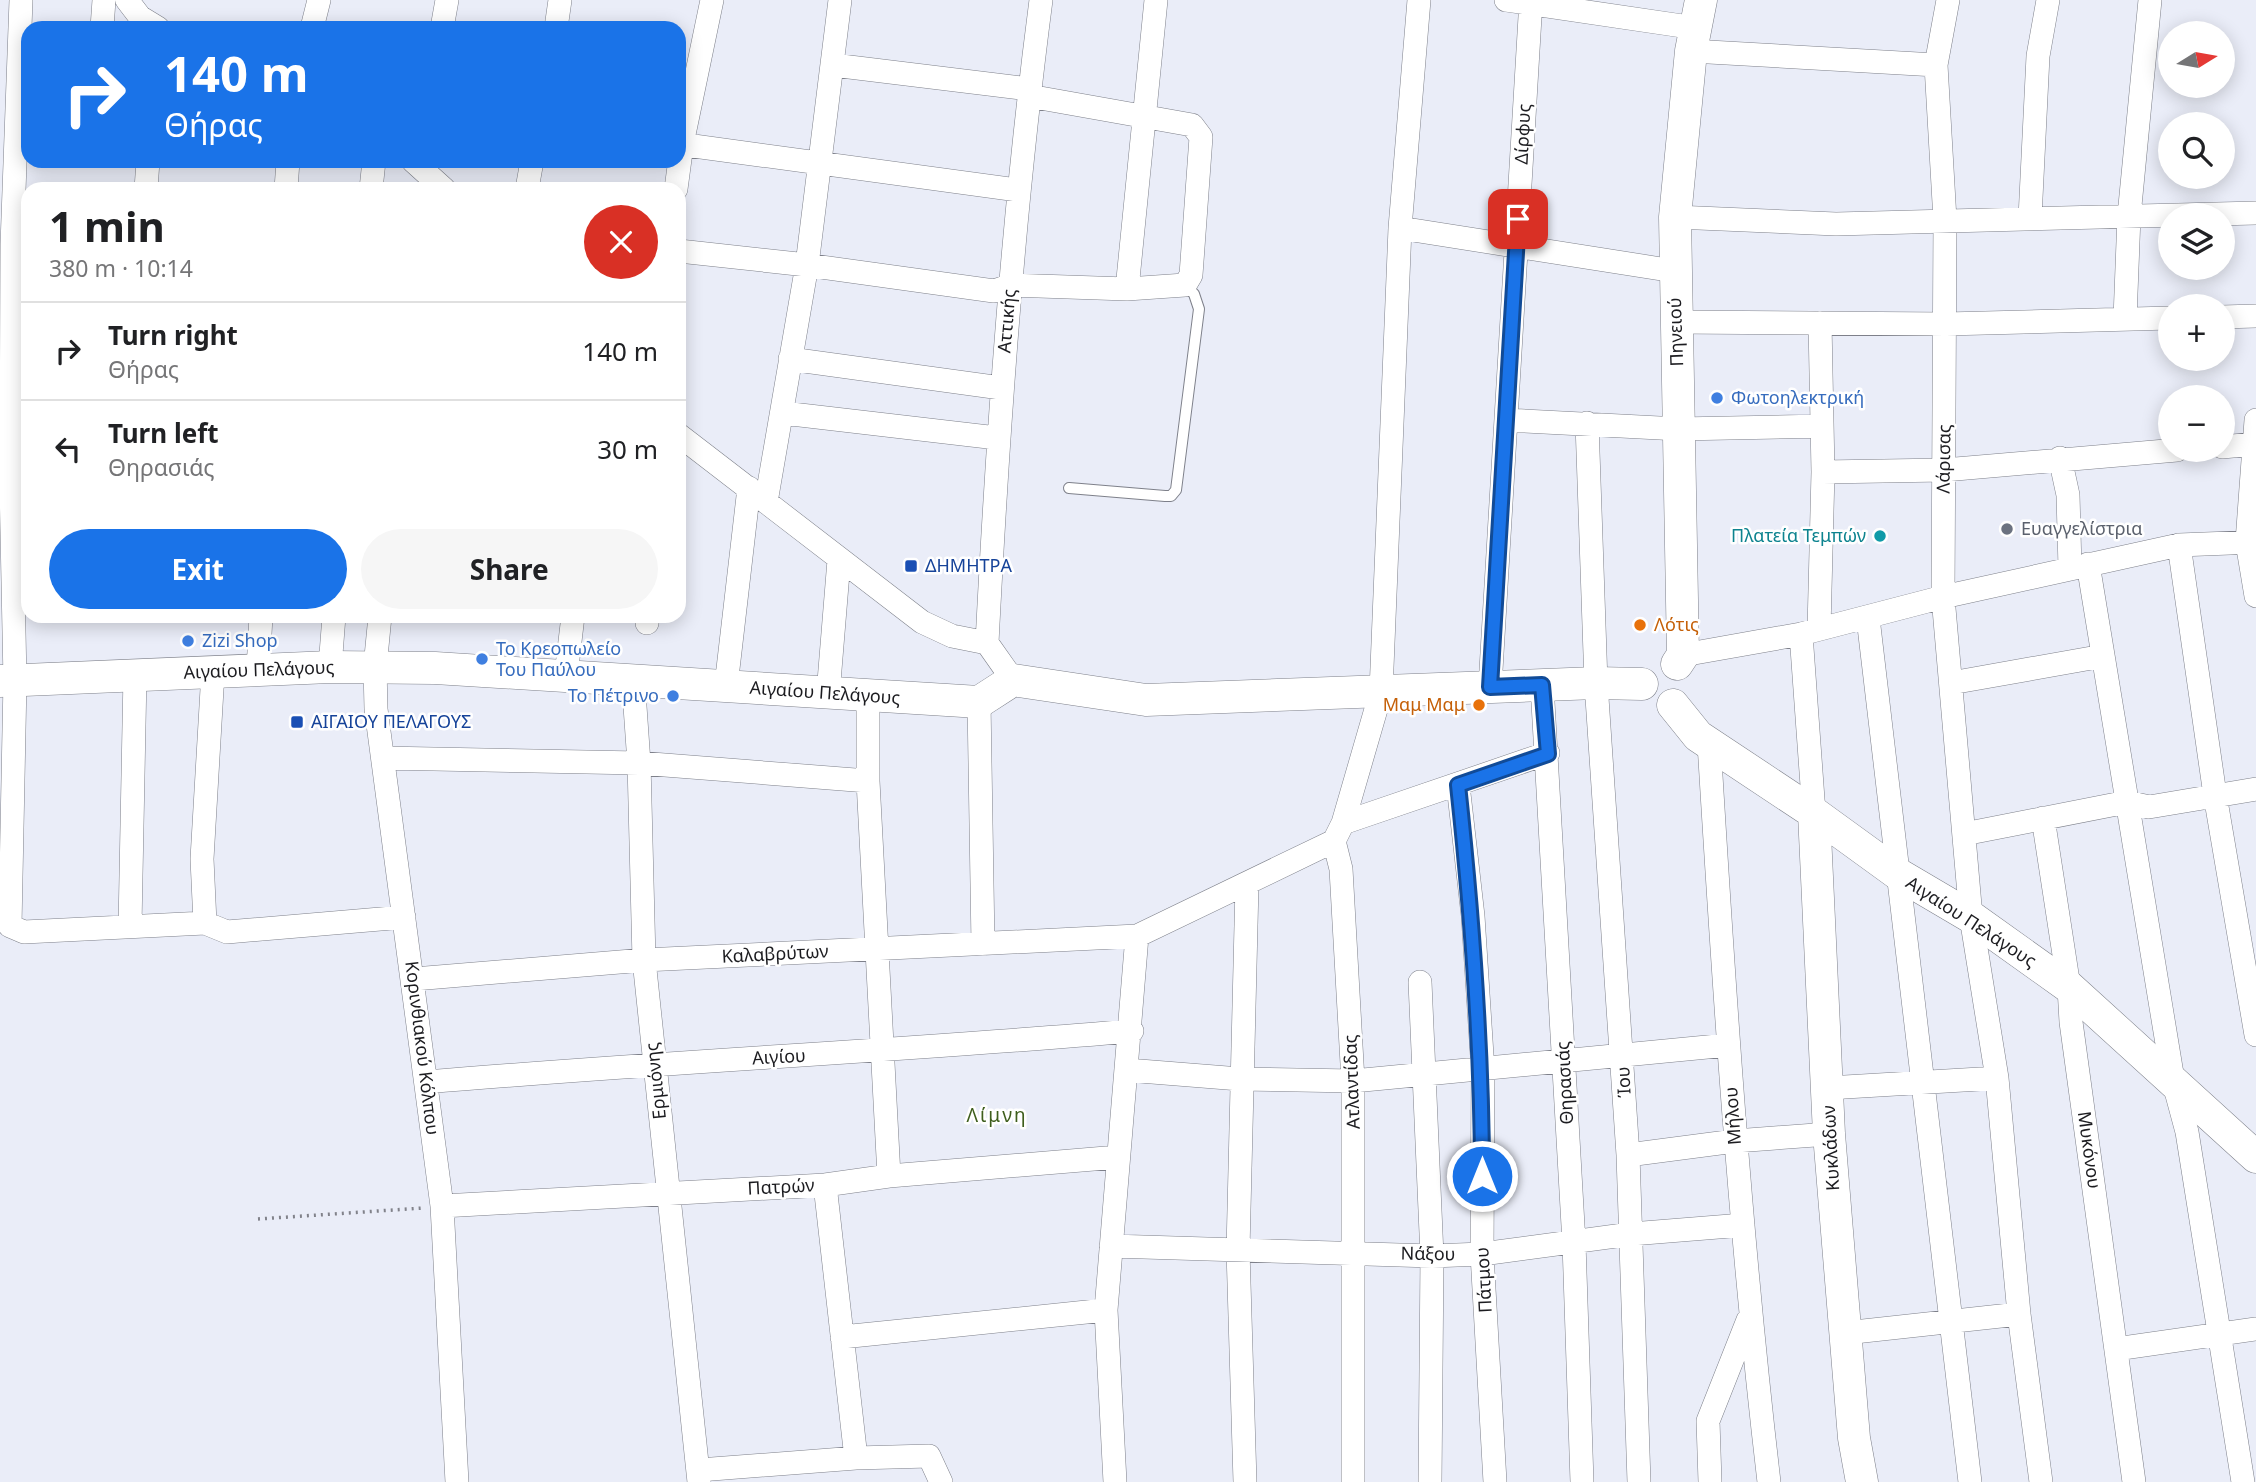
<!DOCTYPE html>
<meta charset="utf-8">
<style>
:root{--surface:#fff;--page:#f6f6f6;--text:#202124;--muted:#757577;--line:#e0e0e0;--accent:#1a73e8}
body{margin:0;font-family:"Noto Sans",sans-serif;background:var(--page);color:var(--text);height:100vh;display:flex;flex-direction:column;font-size:26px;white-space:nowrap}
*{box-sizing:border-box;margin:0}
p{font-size:23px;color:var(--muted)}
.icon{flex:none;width:38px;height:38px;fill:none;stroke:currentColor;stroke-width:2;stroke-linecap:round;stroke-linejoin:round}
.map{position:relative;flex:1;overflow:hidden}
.drawer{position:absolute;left:21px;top:182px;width:665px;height:441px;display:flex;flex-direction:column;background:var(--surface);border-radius:21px;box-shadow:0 4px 18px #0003}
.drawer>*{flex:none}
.guide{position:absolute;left:21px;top:21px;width:665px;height:147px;border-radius:21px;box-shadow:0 4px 18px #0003;background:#1a73e8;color:#fff;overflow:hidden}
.needle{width:46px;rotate:79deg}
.controls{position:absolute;left:2158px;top:21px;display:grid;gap:14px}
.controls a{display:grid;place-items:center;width:77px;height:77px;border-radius:50%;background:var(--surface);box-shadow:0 4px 18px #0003;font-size:35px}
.pin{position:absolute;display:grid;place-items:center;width:60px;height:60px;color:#fff;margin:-30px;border-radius:14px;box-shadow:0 4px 10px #0006}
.me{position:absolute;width:77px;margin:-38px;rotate:0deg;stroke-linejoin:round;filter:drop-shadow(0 0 5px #0008)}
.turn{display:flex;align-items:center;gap:24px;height:147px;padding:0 28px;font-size:32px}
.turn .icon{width:91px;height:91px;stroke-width:2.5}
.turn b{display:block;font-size:49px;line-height:60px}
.round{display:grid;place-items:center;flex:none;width:74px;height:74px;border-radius:37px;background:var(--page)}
.head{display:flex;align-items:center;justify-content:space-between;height:119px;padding:0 28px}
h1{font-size:42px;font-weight:700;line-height:52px}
.primary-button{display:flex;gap:14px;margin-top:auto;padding:14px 28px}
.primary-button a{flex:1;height:80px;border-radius:42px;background:var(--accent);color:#fff;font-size:28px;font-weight:700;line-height:80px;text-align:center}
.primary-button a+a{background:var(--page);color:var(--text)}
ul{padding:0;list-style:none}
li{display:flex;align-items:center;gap:21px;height:98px;padding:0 28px;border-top:2px solid var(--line)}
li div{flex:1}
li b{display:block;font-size:26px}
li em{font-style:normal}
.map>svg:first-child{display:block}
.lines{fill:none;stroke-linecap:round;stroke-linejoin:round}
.lane-casing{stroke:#7e808a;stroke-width:12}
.street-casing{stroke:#7e808a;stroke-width:24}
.secondary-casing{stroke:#7e808a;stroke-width:33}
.path{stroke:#81828a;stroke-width:3.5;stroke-dasharray:2 5;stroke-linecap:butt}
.lane{stroke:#fff;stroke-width:10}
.street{stroke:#fff;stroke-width:23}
.secondary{stroke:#fff;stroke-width:32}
.route-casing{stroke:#114b97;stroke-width:18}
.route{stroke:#1a73e8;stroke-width:12}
.shop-dot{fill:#3f7fe0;stroke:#fff;stroke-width:2.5}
.worship-dot{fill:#6b7280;stroke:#fff;stroke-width:2.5}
.culture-dot{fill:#0f9aa8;stroke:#fff;stroke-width:2.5}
.transit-dot{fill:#1a4fb4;stroke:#fff;stroke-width:2.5}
.food-dot{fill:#e8710a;stroke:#fff;stroke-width:2.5}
.labels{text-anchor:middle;stroke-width:5;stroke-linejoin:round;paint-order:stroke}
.street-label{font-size:18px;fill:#1c1c20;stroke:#fff}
.shop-label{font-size:18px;fill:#366cbe;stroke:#fff;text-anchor:start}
.worship-label{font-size:18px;fill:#5b616d;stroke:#fff;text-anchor:start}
.culture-label{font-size:18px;fill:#0d838f;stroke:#fff;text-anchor:end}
.transit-label{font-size:18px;fill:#164399;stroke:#fff;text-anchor:start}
.food-label{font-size:18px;fill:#c56008;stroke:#fff;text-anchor:start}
.neighbourhood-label{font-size:19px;letter-spacing:2px;fill:#3e5e1d;stroke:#fff}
</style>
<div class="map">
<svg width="2256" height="1482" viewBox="0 0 2256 1482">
<rect width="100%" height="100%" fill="#eaedf8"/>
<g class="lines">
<defs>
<path id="lane" d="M 1069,488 L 1165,496 L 1171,496 L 1176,490 L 1199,309 L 1194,294 L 1185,285"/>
<path id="street" d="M 21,0 L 12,245 L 11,483 L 15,681 L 10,926 L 24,932 L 205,923
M 127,0 L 140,17 L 158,28
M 1506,0 L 1696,28
M 1948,0 L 1936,65 L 1945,220 L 1943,597 L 1971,917 L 1997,1078 L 2019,1314 L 2041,1482
M 102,28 L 104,0
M 312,28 L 319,0
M 442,28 L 447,0
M 556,28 L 560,0
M 1691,51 L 1936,65
M 833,65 L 1029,89
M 679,144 L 1018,190
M 413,161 L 444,189
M 146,189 L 148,161
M 286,189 L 288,161
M 371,189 L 374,161
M 527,189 L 532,161
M 676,189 L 682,144 L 712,0
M 1675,217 L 1836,224 L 2256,213
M 2030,218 L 2038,56 L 2048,0
M 1400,228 L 1674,271
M 679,251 L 807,265 L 994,291 L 1011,285 L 1127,289 L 1185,285 L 1191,275 L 1201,137 L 1192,125 L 1029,96
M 1127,289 L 1156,0
M 2222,317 L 2256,316
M 2125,319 L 2129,216 L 2150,0
M 1676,322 L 1946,324 L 2170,318
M 790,359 L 1001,388
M 783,413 L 997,438
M 1506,420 L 1679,429 L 1822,426
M 2256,420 L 2247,542 L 2256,596
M 1587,423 L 1596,683 L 1628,1155 L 1639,1482
M 679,435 L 922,622 L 952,636 L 987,643 L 1013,680
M 2222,447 L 2254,444
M 2060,458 L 2068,495 L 2070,568
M 1823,472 L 1944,470 L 2177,450
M 766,502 L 807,265 L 840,0
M 2179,545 L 2215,795 L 2256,1035
M 2088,564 L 2173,1080 L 2187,1132 L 2243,1482
M 380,616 L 375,667 L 376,709 L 442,1206 L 457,1482
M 1868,618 L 1970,1482
M 647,623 L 648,616
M 1819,629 L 1823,472 L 1820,323
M 1801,634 L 1814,813
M 987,643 C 998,428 1013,214 1041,0
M 1683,655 L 1801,634 L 1943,597 L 2179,545 L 2256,542
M 330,667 L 334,616
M 258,670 L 261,616
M 566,675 L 573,616
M 633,678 L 639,763 L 644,960 L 699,1482
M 1951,683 L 2103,656
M 1542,685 L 1574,1243 L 1582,1482
M 726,686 L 749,488
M 1490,687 L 1531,0
M 828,694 L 839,560
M 868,697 L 868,781 L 889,1176
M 979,702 L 983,944
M 1709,743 C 1724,990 1740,1236 1769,1482
M 383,758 L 639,763 L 868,781
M 1458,785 L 1473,916 L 1483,1071 L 1482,1254 L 1495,1482
M 2043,818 L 2069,987 L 2071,1022 L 2134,1482
M 1343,823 L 1548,753
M 1964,834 L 2127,802 L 2149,807 L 2256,789
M 205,923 L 202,859 L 213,672
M 205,923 L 227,932 L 404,917
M 130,926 L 135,675
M 414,979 L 644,960 L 1137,936 L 1334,841
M 1420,982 L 1432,1256 L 1430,1482
M 1127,1070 L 1240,1079 L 1353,1081 L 1728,1045
M 426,1082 C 661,1062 897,1051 1132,1031
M 1828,1088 L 1997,1078
M 1628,1155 L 1735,1141 L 1829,1134
M 825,1185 L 856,1458
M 442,1206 L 825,1185 L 889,1176 L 1118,1157
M 1111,1246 L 1432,1256 L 1482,1254 L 1631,1234 L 1743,1225
M 1845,1333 L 2019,1314
M 842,1337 L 1106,1310
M 2116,1349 L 2256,1329
M 699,1470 L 856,1458 L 929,1456 L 941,1482
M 1115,1482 L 1106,1310 L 1137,936
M 1245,1482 L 1238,1250 L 1247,885
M 1353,1482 L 1353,1081 L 1341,869 L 1334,841 L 1343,823 L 1381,692 L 1400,228 L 1419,0
M 1710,1482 L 1708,1421 L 1748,1320"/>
<path id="secondary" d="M 1677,664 L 1683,655 L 1675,217 L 1691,51 L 1701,0
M 0,681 L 330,667 L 435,668 L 979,702 L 1013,680 L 1146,700 L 1596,683 L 1642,684
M 1673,705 L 1698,736 L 1814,813 L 1898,874 L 1971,917 L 2069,987 L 2256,1157
M 1814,813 L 1829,1134 L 1854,1438 L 1862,1482"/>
</defs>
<use href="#lane" class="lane-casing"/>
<use href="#street" class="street-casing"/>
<use href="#secondary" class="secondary-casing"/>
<path class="path" d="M 258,1219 L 423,1208"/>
<use href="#lane" class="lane"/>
<use href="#street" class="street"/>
<use href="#secondary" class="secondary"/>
</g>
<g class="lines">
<defs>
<path id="route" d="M 1482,1176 C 1482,1044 1472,915 1458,785 L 1548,754 L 1542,685 L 1490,687 L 1518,219"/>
</defs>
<use href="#route" class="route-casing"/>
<use href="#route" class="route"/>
</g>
<g class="shop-dot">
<circle cx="1717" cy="398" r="7"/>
<circle cx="188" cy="641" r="7"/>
<circle cx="482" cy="659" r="7"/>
<circle cx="673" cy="696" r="7"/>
</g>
<circle class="worship-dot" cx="2007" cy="529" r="7"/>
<circle class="culture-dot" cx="1880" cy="536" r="7"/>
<g class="transit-dot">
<rect x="904" y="559" width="14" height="14" rx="3.5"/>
<rect x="290" y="715" width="14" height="14" rx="3.5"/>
</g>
<g class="food-dot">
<circle cx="1640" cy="625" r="7"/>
<circle cx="1479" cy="705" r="7"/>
</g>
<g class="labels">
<g class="street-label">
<text transform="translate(1523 134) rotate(-87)" y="6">Δίρφυς</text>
<text transform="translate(1007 321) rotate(-85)" y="6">Αττικής</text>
<text transform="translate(1676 332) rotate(-92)" y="6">Πηνειού</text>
<text transform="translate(1944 459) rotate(-89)" y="6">Λάρισας</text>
<text transform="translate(259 670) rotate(-2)" y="6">Αιγαίου Πελάγους</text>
<text transform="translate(825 693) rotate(4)" y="6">Αιγαίου Πελάγους</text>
<text transform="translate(1971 922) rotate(33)" y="6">Αιγαίου Πελάγους</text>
<text transform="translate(775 954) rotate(-3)" y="6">Καλαβρύτων</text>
<text transform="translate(422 1048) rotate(83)" y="6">Κορινθιακού Κόλπου</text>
<text transform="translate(779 1057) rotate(-3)" y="6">Αιγίου</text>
<text transform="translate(656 1081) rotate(-96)" y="6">Ερμιόνης</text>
<text transform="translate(1352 1082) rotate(-92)" y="6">Ατλαντίδας</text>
<text transform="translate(1624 1082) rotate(-93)" y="6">Ίου</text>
<text transform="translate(1565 1083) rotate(-93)" y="6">Θηρασιάς</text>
<text transform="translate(1733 1116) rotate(-94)" y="6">Μήλου</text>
<text transform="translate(1831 1148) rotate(-93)" y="6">Κυκλάδων</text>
<text transform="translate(2089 1150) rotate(82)" y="6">Μυκόνου</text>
<text transform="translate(781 1187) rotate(-3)" y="6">Πατρών</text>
<text transform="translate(1428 1254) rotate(1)" y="6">Νάξου</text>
<text transform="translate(1484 1280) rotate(-93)" y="6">Πάτμου</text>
</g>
<g class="shop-label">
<text x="1731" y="404">Φωτοηλεκτρική</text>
<text x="202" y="647">Zizi Shop</text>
<text x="496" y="655">Το Κρεοπωλείο<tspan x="496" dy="21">Του Παύλου</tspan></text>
<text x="659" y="702" text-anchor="end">Το Πέτρινο</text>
</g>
<g class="worship-label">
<text x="2021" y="535">Ευαγγελίστρια</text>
</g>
<g class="culture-label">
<text x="1866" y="542">Πλατεία Τεμπών</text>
</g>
<g class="transit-label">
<text x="925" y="572">ΔΗΜΗΤΡΑ</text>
<text x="311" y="728">ΑΙΓΑΙΟΥ ΠΕΛΑΓΟΥΣ</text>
</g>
<g class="food-label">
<text x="1654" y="631">Λότις</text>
<text x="1465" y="711" text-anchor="end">Μαμ Μαμ</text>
</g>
<g class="neighbourhood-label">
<text x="997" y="1122">Λίμνη</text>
</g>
</g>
</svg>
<div class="controls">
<a><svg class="needle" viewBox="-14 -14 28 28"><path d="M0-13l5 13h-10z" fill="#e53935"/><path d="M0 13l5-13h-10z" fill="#757577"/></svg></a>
<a><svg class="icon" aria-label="search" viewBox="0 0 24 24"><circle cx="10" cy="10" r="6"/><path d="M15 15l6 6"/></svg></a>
<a><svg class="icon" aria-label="layers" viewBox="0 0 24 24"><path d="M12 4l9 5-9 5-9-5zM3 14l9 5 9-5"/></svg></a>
<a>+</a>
<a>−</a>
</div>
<div class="pin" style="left:1518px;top:219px;background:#d93025"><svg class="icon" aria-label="arrive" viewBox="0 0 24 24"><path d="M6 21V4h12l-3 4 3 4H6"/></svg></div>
<svg class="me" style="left:1482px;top:1176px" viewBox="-20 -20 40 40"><circle r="17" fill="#1a73e8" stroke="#fff" stroke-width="3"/><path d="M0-11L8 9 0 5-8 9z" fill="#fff"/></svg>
<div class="guide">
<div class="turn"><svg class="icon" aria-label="right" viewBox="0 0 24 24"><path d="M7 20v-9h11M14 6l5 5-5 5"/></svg><div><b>140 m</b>Θήρας</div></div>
</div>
<section class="drawer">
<div class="head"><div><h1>1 min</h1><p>380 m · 10:14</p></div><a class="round" style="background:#d93025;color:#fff"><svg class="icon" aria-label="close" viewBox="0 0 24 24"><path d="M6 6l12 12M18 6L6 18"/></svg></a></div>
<ul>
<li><svg class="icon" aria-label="right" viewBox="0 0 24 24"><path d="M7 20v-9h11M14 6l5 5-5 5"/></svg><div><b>Turn right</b><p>Θήρας</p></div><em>140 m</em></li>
<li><svg class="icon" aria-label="left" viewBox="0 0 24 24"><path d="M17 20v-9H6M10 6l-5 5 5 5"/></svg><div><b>Turn left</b><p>Θηρασιάς</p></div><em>30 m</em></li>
</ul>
<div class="primary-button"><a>Exit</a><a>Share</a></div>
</section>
</div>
